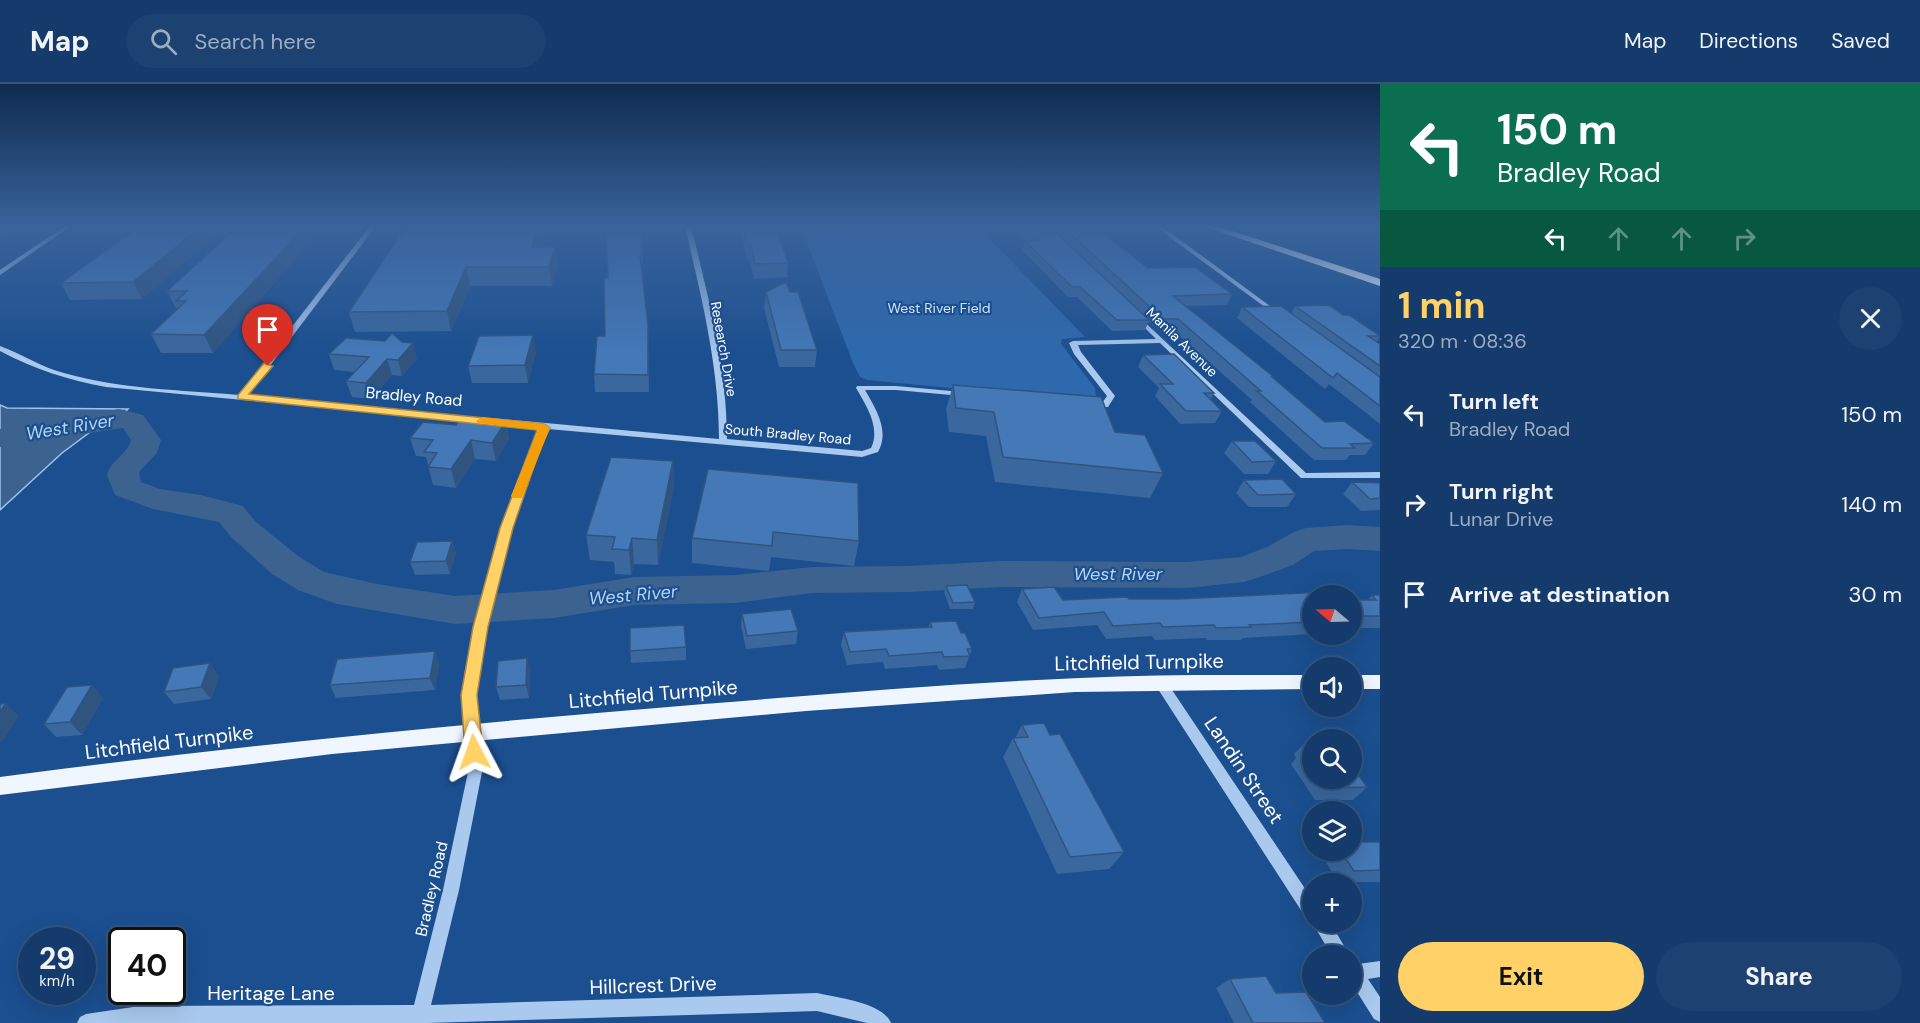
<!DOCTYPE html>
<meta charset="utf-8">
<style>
:root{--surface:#143b6b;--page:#1d4271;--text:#f1f3f6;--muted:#9dadc1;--line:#33557e;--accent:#ffd166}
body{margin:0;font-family:"DM Sans",sans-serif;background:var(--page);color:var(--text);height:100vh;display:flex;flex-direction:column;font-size:22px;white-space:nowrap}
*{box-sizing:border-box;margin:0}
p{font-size:20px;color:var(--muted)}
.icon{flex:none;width:33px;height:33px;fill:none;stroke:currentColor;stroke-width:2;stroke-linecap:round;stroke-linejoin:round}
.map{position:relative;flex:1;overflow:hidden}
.drawer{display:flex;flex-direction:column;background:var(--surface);width:540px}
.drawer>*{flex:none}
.banner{background:#0b6e4f;color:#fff;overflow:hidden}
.needle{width:39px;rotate:289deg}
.buttons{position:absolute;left:1302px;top:501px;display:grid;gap:12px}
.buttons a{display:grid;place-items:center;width:60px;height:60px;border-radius:50%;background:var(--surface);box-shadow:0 6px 24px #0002,0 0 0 2px var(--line);font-size:30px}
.speed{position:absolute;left:18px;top:843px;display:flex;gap:12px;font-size:30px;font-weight:700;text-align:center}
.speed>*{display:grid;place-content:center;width:78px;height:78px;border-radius:50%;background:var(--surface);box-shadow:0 6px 24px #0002,0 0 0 2px var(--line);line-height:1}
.speed small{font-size:15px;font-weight:400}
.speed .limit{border:3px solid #111;border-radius:9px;background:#fff;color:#111}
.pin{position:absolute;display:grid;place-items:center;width:51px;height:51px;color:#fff;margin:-62px -26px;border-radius:50% 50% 50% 0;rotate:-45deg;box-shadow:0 0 6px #0007}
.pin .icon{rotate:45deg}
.me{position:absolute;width:66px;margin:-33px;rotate:356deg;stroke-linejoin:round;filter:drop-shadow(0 0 4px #0008)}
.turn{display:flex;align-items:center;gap:21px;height:126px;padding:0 18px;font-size:27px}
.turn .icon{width:78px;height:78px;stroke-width:2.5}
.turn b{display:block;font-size:42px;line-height:51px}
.lanes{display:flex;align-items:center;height:57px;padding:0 18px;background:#0003;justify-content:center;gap:30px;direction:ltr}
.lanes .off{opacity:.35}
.round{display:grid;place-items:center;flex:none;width:63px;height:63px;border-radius:32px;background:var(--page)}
.summary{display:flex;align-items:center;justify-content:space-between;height:102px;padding:0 18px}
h1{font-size:36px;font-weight:700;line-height:45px;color:var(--accent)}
.primary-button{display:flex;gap:12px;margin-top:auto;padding:12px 18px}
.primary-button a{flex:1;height:69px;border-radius:36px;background:var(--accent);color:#111;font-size:24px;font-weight:700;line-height:69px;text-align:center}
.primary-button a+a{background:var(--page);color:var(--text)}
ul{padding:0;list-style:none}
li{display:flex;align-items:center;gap:18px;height:90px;padding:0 18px}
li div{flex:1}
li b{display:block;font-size:22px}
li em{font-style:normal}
header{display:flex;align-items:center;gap:36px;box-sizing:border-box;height:84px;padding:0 30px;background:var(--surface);border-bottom:2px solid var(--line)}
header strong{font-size:28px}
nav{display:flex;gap:33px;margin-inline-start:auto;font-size:21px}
.search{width:420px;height:54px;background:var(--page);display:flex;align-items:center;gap:15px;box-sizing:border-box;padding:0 21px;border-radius:33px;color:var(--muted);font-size:22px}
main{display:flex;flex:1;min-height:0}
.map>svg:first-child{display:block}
.green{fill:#2e69ad}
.water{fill:#3c6290;stroke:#9cc4f0;stroke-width:1.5}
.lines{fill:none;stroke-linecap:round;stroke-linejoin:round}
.river{fill:#3c6290;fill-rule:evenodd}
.minor{fill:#a9c9ee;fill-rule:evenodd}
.major{fill:#f0f6ff;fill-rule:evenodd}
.highway{fill:#fff;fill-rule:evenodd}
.wall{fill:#3a679d}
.shaded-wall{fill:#305480}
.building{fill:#4478b7;stroke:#305480;stroke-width:1.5}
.route{fill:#ffd166;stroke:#a68842;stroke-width:1.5}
.slow{fill:#f59e0b}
.labels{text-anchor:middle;stroke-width:4.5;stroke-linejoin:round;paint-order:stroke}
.far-park-label{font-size:14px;fill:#cfe3fa;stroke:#1b4f8f}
.far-street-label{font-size:14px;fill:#fff;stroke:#1b4f8f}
.street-label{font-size:16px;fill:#fff;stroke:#1b4f8f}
.water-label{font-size:18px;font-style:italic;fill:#b5d3f5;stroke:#1b4f8f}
.near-street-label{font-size:20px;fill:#fff;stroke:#1b4f8f}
</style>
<header>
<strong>Map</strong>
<div class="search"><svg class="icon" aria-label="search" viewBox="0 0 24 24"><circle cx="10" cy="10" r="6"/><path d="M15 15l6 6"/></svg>Search here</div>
<nav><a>Map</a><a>Directions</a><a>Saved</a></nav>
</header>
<main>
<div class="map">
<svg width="1380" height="939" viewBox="0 0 1380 939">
<rect width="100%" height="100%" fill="#1b4f8f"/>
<path class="green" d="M 810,142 L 980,145 L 1085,253 L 1062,255 L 1061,260 L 1095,304 L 1096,312 L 1089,316 L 1074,316 L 867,296 L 860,293 L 853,279 L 801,143 Z"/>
<path class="water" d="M 0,321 L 7,324 L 128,325 L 109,344 L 93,346 L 62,369 L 0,426 Z"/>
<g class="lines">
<path class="river" d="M 119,325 L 143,331 L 161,356 L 157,369 L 139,388 L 141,398 L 160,405 L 201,411 L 243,422 L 255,437 L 298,472 L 324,488 L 377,500 L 455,512 L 554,506 L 634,493 L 736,491 L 812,483 L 909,482 L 1001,477 L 1187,478 L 1241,473 L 1267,463 L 1294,448 L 1306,444 L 1348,441 L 1380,443 L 1380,467 L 1348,465 L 1314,467 L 1293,481 L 1257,494 L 1244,498 L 1187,504 L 1001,503 L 909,508 L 812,509 L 736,519 L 634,521 L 554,534 L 455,540 L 337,520 L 298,506 L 272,490 L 231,453 L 219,438 L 153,425 L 115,411 L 107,391 C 111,376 127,371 131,356 L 123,344 L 0,363 L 0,345 Z"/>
<path class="minor" d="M 65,142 L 71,142 L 0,191 L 0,186 Z
M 370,142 L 376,142 L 247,312 L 474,333 L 477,334 L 477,338 L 106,303 C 68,296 34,285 0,267 L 0,262 C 22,270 41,283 64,289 C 119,305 182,306 239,311 Z
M 685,142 L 691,142 C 708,213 727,282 727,355 L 862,367 L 871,364 C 881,344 866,321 856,304 L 857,302 L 896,302 L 962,308 L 966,310 L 962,312 L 896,306 L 865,306 C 876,325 890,347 878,368 L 862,373 L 548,345 L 540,359 L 511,444 L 486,543 L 475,611 L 482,688 L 459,806 L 431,921 L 817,909 C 838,914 882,918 891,939 L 867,939 L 817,927 L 427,939 L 77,939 L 80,933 L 86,930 L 140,922 L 414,921 L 443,806 L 468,688 L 463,611 L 474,543 L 501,444 L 532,359 L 540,344 L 492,340 L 488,337 L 492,334 L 719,355 C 719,282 701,212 685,142 Z
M 1160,144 L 1164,144 L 1281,230 L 1281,232 L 1277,232 L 1160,146 Z
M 1138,232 L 1306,389 L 1380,388 L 1380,394 L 1301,394 L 1160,259 L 1078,261 L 1081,268 L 1115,312 L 1108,323 L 1088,324 L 1088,320 L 1102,319 L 1107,312 L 1074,270 L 1069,259 L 1073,257 L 1156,255 L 1135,234 Z
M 1160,593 L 1164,594 L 1312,815 L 1312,836 L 1306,834 L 1156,602 L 1154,598 L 1156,594 Z
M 1312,837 L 1312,838 L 1330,838 L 1350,872 L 1332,872 L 1312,838 Z
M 1352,877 L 1358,880 L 1380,877 L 1380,893 L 1368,895 L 1380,913 L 1380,938 L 1374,935 L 1352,900 Z"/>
<path class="major" d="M 1312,591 L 1312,605 L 1075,608 L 806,627 L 332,670 L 0,711 L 0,693 C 234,662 469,639 704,620 C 829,610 955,599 1080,594 C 1158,590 1235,591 1312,591 Z
M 1352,591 L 1380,591 L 1380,605 L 1352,605 Z"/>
<path class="highway" d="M 1203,142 L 1217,142 L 1380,195 L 1380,202 Z"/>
</g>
<path class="wall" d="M 140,142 L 322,142 L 297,171 L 297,173 L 213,269 L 161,269 L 151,250 L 179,224 L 176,224 L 167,207 L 226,153 L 221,147 L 142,215 L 70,216 L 61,199 Z
M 606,142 L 643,161 L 643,176 L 642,177 L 642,187 L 641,187 L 648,241 L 649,308 L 595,308 L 594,290 L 605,252 L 608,194 Z
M 741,142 L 776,142 L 788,179 L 787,193 L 754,195 L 750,176 L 747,176 L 741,149 Z
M 1011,142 L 1094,142 L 1148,184 L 1232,210 L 1227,221 L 1185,222 L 1274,293 L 1273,294 L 1325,338 L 1374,359 L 1365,371 L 1350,371 L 1346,376 L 1314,376 L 1250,318 L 1252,316 L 1173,246 L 1159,246 L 1149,237 L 1145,246 L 1112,247 L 1077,213 L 1068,213 L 1022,166 L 1025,157 L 1027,157 Z
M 1378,142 L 1380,142 L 1380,149 L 1376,148 L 1379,142 Z
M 545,144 L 540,163 L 555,163 L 558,181 L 552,202 L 470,202 L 451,247 L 355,248 L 349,228 Z
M 766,208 L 790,208 L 817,266 L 815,283 L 779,283 L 764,224 Z
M 1295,222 L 1343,231 L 1380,252 L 1377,258 L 1380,260 L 1380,340 L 1329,300 L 1325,305 L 1237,234 L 1242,223 L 1291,230 Z
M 536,268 L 528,299 L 472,299 L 468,282 Z
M 329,270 L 417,275 L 402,292 L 392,291 L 371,315 L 352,313 L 346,297 L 355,288 L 334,286 Z
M 1143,271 L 1214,309 L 1211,315 L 1222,327 L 1215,339 L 1180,340 L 1155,312 L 1159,304 L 1138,283 Z
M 953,301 L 1115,348 L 1163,389 L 1150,414 L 995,398 L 986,352 L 949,348 L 946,325 Z
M 506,337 L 509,355 L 496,377 L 475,375 L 456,404 L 433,401 L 426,373 L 416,372 L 410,354 L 456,341 Z
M 1232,357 L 1276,377 L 1268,390 L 1244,390 L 1224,369 Z
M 673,377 L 674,402 L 658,481 L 634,480 L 631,491 L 615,490 L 614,478 L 590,476 L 586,451 Z
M 708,385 L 859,457 L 854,482 L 771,473 L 769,487 L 692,479 L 692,454 Z
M 1244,396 L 1296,410 L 1287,423 L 1249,423 L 1236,409 Z
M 1352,398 L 1380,399 L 1380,426 L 1361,427 L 1343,410 Z
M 452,457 L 456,469 L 450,490 L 415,491 L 410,478 Z
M 946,502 L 975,518 L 973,525 L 950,525 L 944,508 Z
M 1022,505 L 1063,516 L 1178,515 L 1312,512 L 1312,550 L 1243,554 L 1241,556 L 1207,556 L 1205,554 L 1155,556 L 1152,552 L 1106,555 L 1097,541 L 1033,546 L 1017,518 Z
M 1372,511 L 1380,511 L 1380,545 L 1379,544 L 1352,544 L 1352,516 L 1368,516 Z
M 742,530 L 798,547 L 796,560 L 746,565 L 741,542 Z
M 930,538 L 972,565 L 965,584 L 939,586 L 937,581 L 885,585 L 883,578 L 847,581 L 841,561 L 844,548 L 929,543 Z
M 686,563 L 686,576 L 631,579 L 630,567 Z
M 435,567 L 439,580 L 435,606 L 336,614 L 330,601 Z
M 527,574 L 530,587 L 529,614 L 500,616 L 496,603 Z
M 219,592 L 211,615 L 174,620 L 164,608 Z
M 103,614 L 82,651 L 56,653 L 44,640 Z
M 1022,641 L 1124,768 L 1109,785 L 1057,790 L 1003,673 L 1013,654 L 1015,654 Z
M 1306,658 L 1312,658 L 1312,694 L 1352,694 L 1352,672 L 1362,686 L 1358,690 L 1367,703 L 1353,716 L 1315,716 L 1291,680 L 1296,674 L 1294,670 Z
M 1380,758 L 1380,798 L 1338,798 L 1321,770 L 1325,766 L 1352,766 Z
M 1230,895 L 1276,909 L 1325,939 L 1234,939 L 1216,904 Z"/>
<path class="shaded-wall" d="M 2,142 L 24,142 L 0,156 L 0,143 Z
M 202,142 L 219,142 L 221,147 L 142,215 L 133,198 Z
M 303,142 L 322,142 L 297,171 L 297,173 L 213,269 L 204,251 Z
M 538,142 L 545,142 L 545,144 L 535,181 L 532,163 Z
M 555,163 L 558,181 L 552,202 L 549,183 Z
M 466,183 L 470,202 L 451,247 L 447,227 Z
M 533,251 L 536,268 L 528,299 L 525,281 Z
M 413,259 L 417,275 L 402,292 L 398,276 Z
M 387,275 L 392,291 L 371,315 L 366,299 Z
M 506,337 L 509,355 L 496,377 L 492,359 Z
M 471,356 L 475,375 L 456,404 L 451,385 Z
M 673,377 L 674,402 L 658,481 L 657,456 Z
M 632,454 L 634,480 L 631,491 L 629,466 Z
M 452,457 L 456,469 L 450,490 L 446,477 Z
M 435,567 L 439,580 L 435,606 L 430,594 Z
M 527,574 L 530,587 L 529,614 L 526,601 Z
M 210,579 L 219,592 L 211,615 L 201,603 Z
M 92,601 L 103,614 L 82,651 L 70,638 Z
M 6,619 L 19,632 L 2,658 L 0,657 L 0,628 Z"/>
<path class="building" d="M 140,142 L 202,142 L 133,198 L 61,199 Z
M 224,142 L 303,142 L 290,157 L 292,157 L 204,251 L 151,250 L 186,217 L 176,217 L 187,207 L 167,207 L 231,149 Z
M 406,142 L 538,142 L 532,163 L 555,163 L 549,183 L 466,183 L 447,227 L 349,228 Z
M 606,142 L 639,142 L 643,161 L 641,161 L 642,172 L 640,172 L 648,241 L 648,291 L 594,290 L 597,252 L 605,252 L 604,194 L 608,194 Z
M 743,142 L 776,142 L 788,179 L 755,180 L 751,161 L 748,161 Z
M 1023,142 L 1049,142 L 1149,236 L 1117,236 L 1080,203 L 1072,203 L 1025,157 L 1039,157 Z
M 1062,142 L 1094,142 L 1148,184 L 1195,183 L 1232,210 L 1173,212 L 1274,293 L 1272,293 L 1325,338 L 1344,337 L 1374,359 L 1350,360 L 1355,364 L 1322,364 L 1257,307 L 1261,307 L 1178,235 L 1163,235 Z
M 786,198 L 790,208 L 798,208 L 817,266 L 781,266 L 766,208 Z
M 1329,221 L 1343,231 L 1349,231 L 1380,252 L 1368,252 L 1380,260 L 1380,282 L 1295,222 Z
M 1281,222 L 1380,293 L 1380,322 L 1337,289 L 1333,294 L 1242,223 Z
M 392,249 L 402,258 L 413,259 L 398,276 L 387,275 L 366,299 L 346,297 L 369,273 L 329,270 L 346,254 L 385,257 Z
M 533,251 L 525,281 L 468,282 L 479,252 Z
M 1174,270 L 1214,309 L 1204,309 L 1222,327 L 1186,327 L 1160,300 L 1173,300 L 1143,271 Z
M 953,301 L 1101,313 L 1115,348 L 1145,351 L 1163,389 L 1003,373 L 994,328 L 956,324 Z
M 462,333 L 506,337 L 492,359 L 471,356 L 451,385 L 428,383 L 437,369 L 424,368 L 433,356 L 410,354 L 423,338 L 456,341 Z
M 1232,357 L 1255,357 L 1276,377 L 1252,378 Z
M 611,373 L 673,377 L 657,456 L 632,454 L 629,466 L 612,465 L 615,453 L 586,451 Z
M 708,385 L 858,399 L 859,457 L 773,448 L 772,462 L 692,454 Z
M 1282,395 L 1296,410 L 1258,411 L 1244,396 Z
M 1352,398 L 1380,399 L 1380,414 L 1370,415 Z
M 452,457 L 446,477 L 410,478 L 417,458 Z
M 967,501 L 975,518 L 953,519 L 946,502 Z
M 1054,503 L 1063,516 L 1127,513 L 1129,515 L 1178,515 L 1325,508 L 1328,512 L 1312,512 L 1312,538 L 1249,541 L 1251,543 L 1216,544 L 1214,541 L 1163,543 L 1160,539 L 1113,542 L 1104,528 L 1039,534 L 1022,505 Z
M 1372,511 L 1380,511 L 1380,532 L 1352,532 L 1352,516 L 1376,516 Z
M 791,525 L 798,547 L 747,552 L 742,530 Z
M 956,537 L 961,549 L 965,549 L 972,565 L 967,565 L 970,572 L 944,573 L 942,568 L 889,572 L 886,565 L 850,568 L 844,548 L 932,543 L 930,538 Z
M 684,541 L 686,563 L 630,567 L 630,544 Z
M 435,567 L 430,594 L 330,601 L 337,575 Z
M 527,574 L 526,601 L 496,603 L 498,577 Z
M 210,579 L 201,603 L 164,608 L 173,584 Z
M 92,601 L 70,638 L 44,640 L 67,603 Z
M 6,619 L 0,628 L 0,620 Z
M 1044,639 L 1050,651 L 1060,650 L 1124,768 L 1070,773 L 1013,654 L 1028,653 L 1022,641 Z
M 1306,658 L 1312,658 L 1312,681 L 1303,667 L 1312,667 Z
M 1352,672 L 1362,686 L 1355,686 L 1367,703 L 1328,704 L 1322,694 L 1352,694 Z
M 1352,758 L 1380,758 L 1380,786 L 1354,787 L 1340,766 L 1352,766 Z
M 1266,892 L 1276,909 L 1306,908 L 1325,939 L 1253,939 L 1230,895 Z"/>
<linearGradient id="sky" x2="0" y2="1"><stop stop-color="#0f2b4f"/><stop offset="0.52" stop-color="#39639b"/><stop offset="1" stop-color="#39639b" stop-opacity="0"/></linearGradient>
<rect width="1380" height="273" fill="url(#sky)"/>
<path class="route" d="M 264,279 L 273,282 L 249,310 L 544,340 L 550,344 L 542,359 L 513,444 L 488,543 L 477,611 L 483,668 L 480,673 L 474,675 L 468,673 L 465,668 L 461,611 L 473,543 L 500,444 L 537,346 L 238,315 L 238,311 Z"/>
<path class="slow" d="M 482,333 L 544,340 L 550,344 L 522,414 L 513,414 L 511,412 L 538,346 L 478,339 L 476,337 Z"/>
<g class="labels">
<g class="far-park-label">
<text x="939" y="229">West River Field</text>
</g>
<g class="far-street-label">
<text transform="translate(1182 258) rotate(44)" y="5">Manila Avenue</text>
<text transform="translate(724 265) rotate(80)" y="5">Research Drive</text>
<text transform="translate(788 350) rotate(5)" y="5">South Bradley Road</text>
</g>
<g class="street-label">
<text transform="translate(414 312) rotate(5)" y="6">Bradley Road</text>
<text transform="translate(431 805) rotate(-77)" y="6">Bradley Road</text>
</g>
<g class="water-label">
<text transform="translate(70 343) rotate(-9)" y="6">West River</text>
<text x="1118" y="496">West River</text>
<text transform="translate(633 511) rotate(-5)" y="6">West River</text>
</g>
<g class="near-street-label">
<text transform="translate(1139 578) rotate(-1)" y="7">Litchfield Turnpike</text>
<text transform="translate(653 610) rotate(-5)" y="7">Litchfield Turnpike</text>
<text transform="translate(169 658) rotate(-7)" y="7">Litchfield Turnpike</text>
<text transform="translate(1244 686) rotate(56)" y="7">Landin Street</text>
<text transform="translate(653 901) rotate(-2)" y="7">Hillcrest Drive</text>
<text x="271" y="916">Heritage Lane</text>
</g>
</g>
</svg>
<div class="buttons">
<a><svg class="needle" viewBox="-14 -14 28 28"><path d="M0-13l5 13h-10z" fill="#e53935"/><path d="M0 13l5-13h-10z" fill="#9dadc1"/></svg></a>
<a><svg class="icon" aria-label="sound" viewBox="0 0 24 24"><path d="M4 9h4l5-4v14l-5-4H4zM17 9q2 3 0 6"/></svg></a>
<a><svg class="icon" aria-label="search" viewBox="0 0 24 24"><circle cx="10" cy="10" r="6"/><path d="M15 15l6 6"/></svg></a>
<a><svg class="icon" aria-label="layers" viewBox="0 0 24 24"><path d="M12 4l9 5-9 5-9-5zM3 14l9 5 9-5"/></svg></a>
<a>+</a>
<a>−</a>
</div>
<div class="speed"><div>29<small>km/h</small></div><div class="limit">40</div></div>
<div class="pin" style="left:268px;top:282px;background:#d93025"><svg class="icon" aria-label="arrive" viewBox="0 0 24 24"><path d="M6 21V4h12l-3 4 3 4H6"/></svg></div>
<svg class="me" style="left:474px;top:668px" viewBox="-20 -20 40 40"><path d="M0-17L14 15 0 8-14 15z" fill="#ffd166" stroke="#fff" stroke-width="4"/></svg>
</div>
<section class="drawer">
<div class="banner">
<div class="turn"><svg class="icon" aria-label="left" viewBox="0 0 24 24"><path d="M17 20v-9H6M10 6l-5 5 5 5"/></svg><div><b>150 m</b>Bradley Road</div></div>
<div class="lanes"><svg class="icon" aria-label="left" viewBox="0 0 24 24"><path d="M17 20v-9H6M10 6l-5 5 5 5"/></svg><svg class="icon off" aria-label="ahead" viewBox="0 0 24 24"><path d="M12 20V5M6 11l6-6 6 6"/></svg><svg class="icon off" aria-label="ahead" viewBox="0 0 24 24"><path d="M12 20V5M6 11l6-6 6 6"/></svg><svg class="icon off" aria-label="right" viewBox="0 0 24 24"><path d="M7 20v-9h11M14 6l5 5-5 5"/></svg></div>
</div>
<div class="summary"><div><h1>1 min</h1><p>320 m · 08:36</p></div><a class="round"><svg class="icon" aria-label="close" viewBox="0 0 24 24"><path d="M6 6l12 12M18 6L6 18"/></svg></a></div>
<ul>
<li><svg class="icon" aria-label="left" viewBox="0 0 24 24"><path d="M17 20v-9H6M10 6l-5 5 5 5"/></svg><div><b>Turn left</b><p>Bradley Road</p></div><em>150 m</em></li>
<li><svg class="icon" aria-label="right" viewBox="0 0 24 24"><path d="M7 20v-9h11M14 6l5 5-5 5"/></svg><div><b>Turn right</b><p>Lunar Drive</p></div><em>140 m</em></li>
<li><svg class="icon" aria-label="arrive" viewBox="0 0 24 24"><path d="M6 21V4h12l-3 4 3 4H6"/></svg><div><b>Arrive at destination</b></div><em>30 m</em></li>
</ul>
<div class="primary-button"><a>Exit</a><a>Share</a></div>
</section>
</main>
